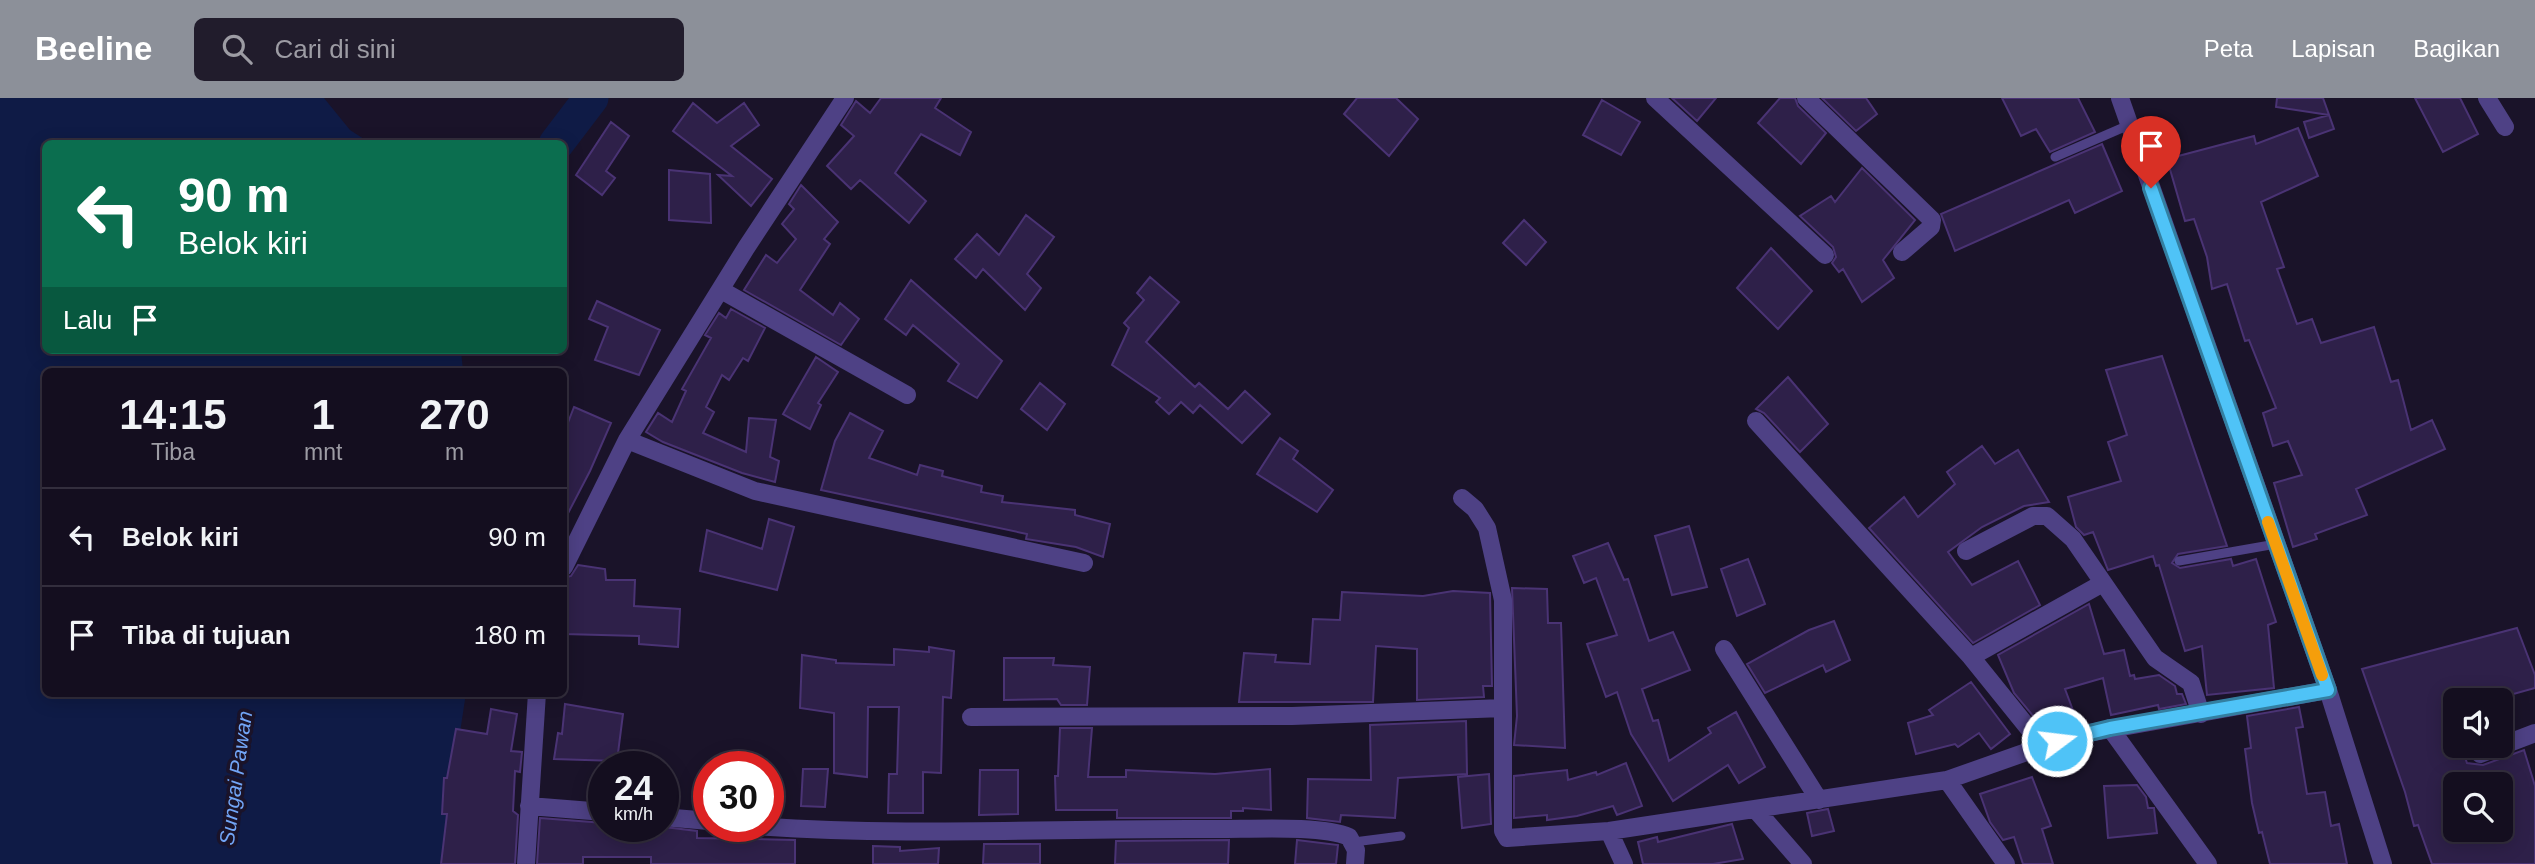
<!DOCTYPE html>
<html lang="id">
<style>
:root{--surface:#140e1f;--page:#211c2c;--text:#f1f3f6;--muted:#9d9ca4;--line:#332e3d;--accent:#8c9099}
body{margin:0;font-family:Arial,sans-serif;background:var(--page);color:var(--text);height:100vh;display:flex;flex-direction:column;font-size:26px;white-space:nowrap}
*{box-sizing:border-box;margin:0}
p{font-size:23px;color:var(--muted)}
.icon{flex:none;width:38px;height:38px;fill:none;stroke:currentColor;stroke-width:2;stroke-linecap:round;stroke-linejoin:round}
.map{position:relative;flex:1;overflow:hidden}
.side{position:absolute;left:42px;top:270px;width:525px;height:329px;display:flex;flex-direction:column;background:var(--surface);border-radius:10px;box-shadow:0 4px 18px #0003,0 0 0 2px var(--line)}
.side>*{flex:none}
.hud{position:absolute;left:42px;top:42px;width:525px;height:214px;border-radius:10px;box-shadow:0 4px 18px #0003,0 0 0 2px var(--line);background:#0b6e4f;color:#fff;overflow:hidden}
.tools{position:absolute;left:2443px;top:590px;display:grid;gap:14px}
.tools a{display:grid;place-items:center;width:70px;height:70px;border-radius:10px;background:var(--surface);box-shadow:0 4px 18px #0003,0 0 0 2px var(--line);font-size:35px}
.speed{position:absolute;left:588px;top:653px;display:flex;gap:14px;font-size:35px;font-weight:700;text-align:center}
.speed>*{display:grid;place-content:center;width:91px;height:91px;border-radius:50%;background:var(--surface);box-shadow:0 4px 18px #0003,0 0 0 2px var(--line);line-height:1}
.speed small{font-size:18px;font-weight:400}
.speed .limit{border:10px solid #d22;background:#fff;color:#111}
.pin{position:absolute;display:grid;place-items:center;width:60px;height:60px;color:#fff;margin:-72px -30px;border-radius:50% 50% 50% 0;rotate:-45deg;box-shadow:0 0 7px #0007}
.pin .icon{rotate:45deg}
.me{position:absolute;width:77px;margin:-38px;rotate:75deg;stroke-linejoin:round;filter:drop-shadow(0 0 5px #0008)}
.turn{display:flex;align-items:center;gap:24px;height:147px;padding:0 21px;font-size:32px}
.turn .icon{width:91px;height:91px;stroke-width:2.5}
.turn b{display:block;font-size:49px;line-height:60px}
.then{display:flex;align-items:center;height:66px;padding:0 21px;background:#0003;gap:14px;font-size:26px}
.eta{display:flex;justify-content:space-evenly;align-items:center;height:119px;text-align:center}
.eta b{font-size:42px;font-weight:600;line-height:49px}
ul{padding:0;list-style:none}
li{display:flex;align-items:center;gap:21px;height:98px;padding:0 21px;border-top:2px solid var(--line)}
li div{flex:1}
li b{display:block;font-size:26px}
li em{font-style:normal}
header{display:flex;align-items:center;gap:42px;box-sizing:border-box;height:98px;padding:0 35px;background:var(--accent);color:#fff}
header strong{font-size:33px}
nav{display:flex;gap:38px;margin-inline-start:auto;font-size:24px}
.search{width:490px;height:63px;background:var(--page);display:flex;align-items:center;gap:18px;box-sizing:border-box;padding:0 24px;border-radius:10px;color:var(--muted);font-size:26px}
.map>svg:first-child{display:block}
.water{fill:#0f1b46}
.lines{fill:none;stroke-linecap:round;stroke-linejoin:round}
.river{stroke:#0f1b46;stroke-width:35}
.building{fill:#2e2049;stroke:#4a3374;stroke-width:2;fill-rule:evenodd}
.service{stroke:#4e4185;stroke-width:9}
.minor{stroke:#4e4185;stroke-width:18}
.tertiary{stroke:#4e4185;stroke-width:18}
.route-casing{stroke:#337fa1;stroke-width:18}
.route{stroke:#4fc3f7;stroke-width:12}
.slow{stroke:#f59e0b;stroke-width:12}
.labels{text-anchor:middle;stroke-width:7;stroke-linejoin:round;paint-order:stroke}
.water-label{font-size:21px;font-style:italic;fill:#72a5f6;stroke:#1a1329}
</style>
<header>
<strong>Beeline</strong>
<div class="search"><svg class="icon" aria-label="search" viewBox="0 0 24 24"><circle cx="10" cy="10" r="6"/><path d="M15 15l6 6"/></svg>Cari di sini</div>
<nav><a>Peta</a><a>Lapisan</a><a>Bagikan</a></nav>
</header>
<div class="map">
<svg width="2535" height="766" viewBox="0 0 2535 766">
<rect width="100%" height="100%" fill="#1a1329"/>
<path class="water" d="M 0,0 L 324,0 L 350,32 L 370,45 L 46,46 L 46,252 L 461,252 L 463,273 L 46,273 L 46,595 L 466,595 L 440,766 L 0,766 Z"/>
<g class="lines">
<path class="river" d="M 556,46 L 591,0"/>
</g>
<path class="building" d="M 881,0 L 941,0 L 935,10 L 971,34 L 960,57 L 921,36 L 895,75 L 926,103 L 909,125 L 860,82 L 851,91 L 827,68 L 854,38 L 841,27 L 856,3 L 870,15 Z
M 1357,0 L 1396,0 L 1418,21 L 1389,58 L 1344,16 Z
M 1672,0 L 1716,0 L 1697,23 Z
M 1780,0 L 1795,0 L 1798,8 L 1826,35 L 1801,66 L 1758,25 Z
M 1822,0 L 1866,0 L 1877,16 L 1856,33 Z
M 2002,0 L 2078,0 L 2095,34 L 2050,54 L 2036,31 L 2021,38 Z
M 2277,0 L 2323,0 L 2334,31 L 2309,40 L 2304,24 L 2329,17 L 2276,9 Z
M 2415,0 L 2460,0 L 2478,36 L 2443,54 Z
M 1602,2 L 1640,24 L 1621,57 L 1583,37 Z
M 693,5 L 717,25 L 744,5 L 759,27 L 731,48 L 772,81 L 751,108 L 718,77 L 732,78 L 673,33 Z
M 611,24 L 629,38 L 606,73 L 615,80 L 602,97 L 576,77 Z
M 2298,30 L 2318,78 L 2261,104 L 2284,169 L 2277,171 L 2297,226 L 2312,221 L 2321,245 L 2374,229 L 2391,284 L 2398,282 L 2411,332 L 2432,322 L 2445,351 L 2356,391 L 2367,417 L 2315,436 L 2317,441 L 2293,449 L 2274,385 L 2302,377 L 2288,343 L 2273,348 L 2263,315 L 2276,310 L 2249,242 L 2245,243 L 2227,186 L 2212,191 L 2207,159 L 2194,121 L 2185,123 L 2167,61 L 2254,38 L 2256,46 Z
M 2102,46 L 2122,93 L 2075,115 L 2069,102 L 1955,153 L 1941,116 Z
M 1862,70 L 1915,122 L 1883,162 L 1894,180 L 1862,204 L 1843,171 L 1839,174 L 1832,165 L 1836,159 L 1833,149 L 1800,118 L 1831,98 L 1835,104 Z
M 669,72 L 710,76 L 711,125 L 669,122 Z
M 801,87 L 838,124 L 824,141 L 830,146 L 800,192 L 833,217 L 840,205 L 859,221 L 841,247 L 744,192 L 766,157 L 777,165 L 796,141 L 782,126 L 794,111 L 789,106 Z
M 1026,117 L 1054,139 L 1027,176 L 1041,190 L 1025,212 L 983,171 L 976,180 L 955,161 L 977,136 L 999,157 Z
M 1524,122 L 1546,144 L 1526,167 L 1503,145 Z
M 1771,150 L 1812,193 L 1778,231 L 1737,190 Z
M 1150,179 L 1179,204 L 1146,244 L 1195,289 L 1199,285 L 1228,311 L 1245,293 L 1270,316 L 1242,345 L 1200,307 L 1193,315 L 1181,304 L 1169,316 L 1156,304 L 1160,300 L 1112,267 L 1129,230 L 1124,225 L 1144,202 L 1137,195 Z
M 911,182 L 1002,263 L 977,300 L 948,283 L 959,266 L 913,227 L 906,237 L 885,221 Z
M 597,203 L 660,232 L 639,277 L 595,262 L 608,229 L 589,221 Z
M 731,211 L 765,230 L 748,263 L 743,260 L 729,282 L 722,277 L 706,309 L 714,314 L 703,335 L 746,354 L 749,320 L 776,322 L 770,359 L 779,363 L 775,384 L 742,375 L 663,344 L 646,334 L 658,315 L 672,324 L 686,293 L 682,291 L 711,240 L 705,237 L 719,215 L 726,220 Z
M 2162,258 L 2227,448 L 2178,456 L 2172,465 L 2180,470 L 2231,461 L 2233,468 L 2256,461 L 2276,524 L 2268,527 L 2274,590 L 2207,597 L 2202,548 L 2185,553 L 2159,467 L 2156,468 L 2153,458 L 2108,472 L 2093,434 L 2084,437 L 2076,429 L 2068,399 L 2121,383 L 2108,344 L 2127,337 L 2106,272 Z
M 816,259 L 838,274 L 818,305 L 821,307 L 810,331 L 783,316 Z
M 1788,279 L 1828,326 L 1800,354 L 1764,315 L 1756,311 Z
M 1040,285 L 1065,306 L 1047,332 L 1021,311 Z
M 574,309 L 611,325 L 590,373 L 564,423 L 564,335 Z
M 850,315 L 883,333 L 869,360 L 917,377 L 920,367 L 943,373 L 942,378 L 982,388 L 981,394 L 1003,398 L 1002,404 L 1075,412 L 1075,417 L 1110,426 L 1103,459 L 1076,449 L 1026,441 L 1027,436 L 821,392 L 835,343 Z
M 1280,340 L 1298,353 L 1293,361 L 1333,392 L 1317,414 L 1257,376 Z
M 1982,348 L 1995,366 L 2018,352 L 2049,404 L 2024,408 L 1982,429 L 1948,454 L 1972,487 L 2018,463 L 2040,507 L 1973,545 L 1869,430 L 1904,399 L 1918,419 L 1955,386 L 1947,374 Z
M 769,421 L 794,429 L 777,492 L 700,473 L 707,432 L 762,451 Z
M 1689,428 L 1707,489 L 1672,497 L 1655,438 Z
M 1608,445 L 1624,482 L 1628,481 L 1649,543 L 1673,534 L 1690,572 L 1642,591 L 1653,623 L 1658,622 L 1669,663 L 1711,635 L 1708,630 L 1736,614 L 1765,669 L 1739,685 L 1728,667 L 1673,703 L 1631,636 L 1617,594 L 1606,599 L 1587,546 L 1617,537 L 1596,480 L 1584,485 L 1573,458 Z
M 1748,461 L 1765,506 L 1737,518 L 1721,471 Z
M 578,467 L 605,471 L 606,482 L 635,482 L 634,508 L 680,511 L 678,549 L 639,546 L 639,538 L 564,536 L 564,480 L 571,478 Z
M 1512,490 L 1547,491 L 1548,525 L 1561,525 L 1565,650 L 1514,647 L 1517,618 Z
M 1453,493 L 1490,495 L 1492,588 L 1483,588 L 1484,599 L 1417,602 L 1417,551 L 1376,548 L 1373,604 L 1239,604 L 1244,555 L 1276,557 L 1275,564 L 1310,566 L 1313,521 L 1340,522 L 1342,494 L 1423,498 Z
M 2089,506 L 2104,556 L 2124,552 L 2130,578 L 2134,577 L 2135,581 L 2159,577 L 2175,588 L 2177,596 L 2182,596 L 2186,606 L 2159,611 L 2158,607 L 2111,617 L 2103,580 L 2065,591 L 2074,615 L 2039,625 L 2014,595 L 1998,557 Z
M 1834,523 L 1850,562 L 1826,574 L 1823,567 L 1765,595 L 1747,566 L 1809,532 Z
M 2517,530 L 2535,577 L 2535,590 L 2492,602 L 2455,602 L 2455,612 L 2450,614 L 2455,630 L 2455,648 L 2461,648 L 2467,665 L 2483,667 L 2524,652 L 2535,688 L 2535,766 L 2432,766 L 2418,727 L 2414,728 L 2405,694 L 2362,571 ZM 2455,686 L 2501,686 L 2501,732 L 2455,732 Z
M 929,549 L 954,553 L 951,600 L 943,599 L 941,675 L 923,674 L 923,715 L 888,715 L 889,676 L 897,676 L 899,609 L 868,609 L 867,679 L 834,675 L 834,615 L 800,610 L 802,557 L 836,562 L 836,565 L 894,567 L 894,551 L 929,554 Z
M 1004,560 L 1054,560 L 1053,567 L 1090,569 L 1087,607 L 1061,607 L 1057,601 L 1004,602 Z
M 1971,584 L 2010,636 L 1991,651 L 1979,635 L 1958,649 L 1955,646 L 1916,656 L 1908,625 L 1933,617 L 1929,612 Z
M 565,606 L 623,616 L 617,663 L 554,661 L 558,635 L 562,636 Z
M 2299,609 L 2303,629 L 2296,630 L 2307,696 L 2325,694 L 2331,728 L 2339,726 L 2347,766 L 2270,766 L 2262,734 L 2259,735 L 2252,705 L 2245,651 L 2251,650 L 2247,618 Z
M 491,611 L 517,616 L 511,653 L 522,654 L 520,674 L 515,673 L 513,713 L 518,717 L 515,766 L 441,766 L 447,716 L 442,716 L 444,680 L 447,680 L 456,631 L 487,636 Z
M 1466,623 L 1467,676 L 1398,680 L 1395,720 L 1341,717 L 1340,724 L 1307,720 L 1308,681 L 1371,682 L 1370,627 Z
M 1060,630 L 1092,630 L 1088,679 L 1126,679 L 1126,672 L 1215,676 L 1270,671 L 1271,712 L 1243,710 L 1243,713 L 1231,713 L 1231,720 L 1117,720 L 1117,712 L 1056,712 L 1055,678 L 1058,678 Z
M 1626,665 L 1642,708 L 1617,717 L 1613,708 L 1577,718 L 1547,722 L 1547,717 L 1514,720 L 1514,678 L 1567,672 L 1568,682 L 1596,674 L 1597,677 Z
M 803,671 L 828,671 L 825,709 L 801,708 Z
M 980,672 L 1018,672 L 1018,716 L 979,717 Z
M 1489,676 L 1491,726 L 1462,730 L 1458,679 Z
M 2032,679 L 2051,728 L 2042,731 L 2053,766 L 2023,766 L 2014,739 L 2003,742 L 1990,724 L 1980,696 Z
M 2137,687 L 2146,699 L 2148,710 L 2154,710 L 2157,735 L 2108,740 L 2104,688 Z
M 1828,711 L 1834,733 L 1812,738 L 1807,715 Z
M 540,720 L 604,725 L 604,728 L 656,728 L 697,733 L 697,740 L 795,742 L 795,766 L 651,766 L 651,759 L 583,759 L 583,766 L 537,766 Z
M 1732,726 L 1743,761 L 1713,766 L 1643,766 L 1638,744 L 1657,739 L 1658,744 Z
M 1229,742 L 1228,766 L 1115,766 L 1116,743 Z
M 1297,742 L 1338,747 L 1336,766 L 1295,766 Z
M 984,746 L 1040,746 L 1040,766 L 983,766 Z
M 873,748 L 900,749 L 900,753 L 939,750 L 938,766 L 873,766 Z"/>
<g class="lines">
<path class="service" d="M 2055,59 L 2129,27
M 2179,463 L 2276,446
M 1354,744 L 1401,738"/>
<path class="minor" d="M 1655,0 L 1825,157
M 1806,0 L 1932,122 L 1931,129 L 1902,154
M 2487,0 L 2505,29
M 721,192 L 907,297
M 1756,323 L 1971,559 L 2042,647
M 627,342 L 755,393 L 1084,465
M 1462,400 L 1475,411 L 1487,430 L 1503,502 L 1503,733 L 1507,740 L 1609,733 L 1947,682 L 2072,638 L 2328,592
M 1966,453 L 2033,418 L 2047,418 L 2073,441 L 2155,560 L 2191,585 L 2201,616
M 564,469 L 627,342 L 746,150 L 845,0
M 1724,551 L 1819,702
M 1971,559 L 2103,485
M 971,619 L 1292,618 L 1503,610
M 2110,630 L 2208,766
M 2480,656 L 2535,635
M 1947,682 L 2006,766
M 529,708 L 604,714
M 1756,712 L 1803,766
M 663,719 L 709,723
M 756,728 C 907,739 1056,730 1207,731 C 1242,732 1320,726 1349,739 L 1356,752 L 1355,766
M 1609,733 L 1624,766
M 526,766 L 537,595"/>
<path class="tertiary" d="M 2120,0 L 2328,592 L 2383,766"/>
</g>
<g class="lines">
<defs>
<path id="route" d="M 2057,643 L 2110,630 L 2328,592 L 2151,90"/>
</defs>
<use href="#route" class="route-casing"/>
<use href="#route" class="route"/>
<path class="slow" d="M 2268,424 L 2322,577"/>
</g>
<g class="labels">
<g class="water-label">
<text transform="translate(236 680) rotate(-82)" y="7">Sungai Pawan</text>
</g>
</g>
</svg>
<div class="tools">
<a><svg class="icon" aria-label="sound" viewBox="0 0 24 24"><path d="M4 9h4l5-4v14l-5-4H4zM17 9q2 3 0 6"/></svg></a>
<a><svg class="icon" aria-label="search" viewBox="0 0 24 24"><circle cx="10" cy="10" r="6"/><path d="M15 15l6 6"/></svg></a>
</div>
<div class="speed"><div>24<small>km/h</small></div><div class="limit">30</div></div>
<div class="pin" style="left:2151px;top:90px;background:#d93025"><svg class="icon" aria-label="arrive" viewBox="0 0 24 24"><path d="M6 21V4h12l-3 4 3 4H6"/></svg></div>
<svg class="me" style="left:2057px;top:643px" viewBox="-20 -20 40 40"><circle r="17" fill="#4fc3f7" stroke="#fff" stroke-width="3"/><path d="M0-11L8 9 0 5-8 9z" fill="#fff"/></svg>
<div class="hud">
<div class="turn"><svg class="icon" aria-label="left" viewBox="0 0 24 24"><path d="M17 20v-9H6M10 6l-5 5 5 5"/></svg><div><b>90 m</b>Belok kiri</div></div>
<div class="then">Lalu<svg class="icon" aria-label="arrive" viewBox="0 0 24 24"><path d="M6 21V4h12l-3 4 3 4H6"/></svg></div>
</div>
<section class="side">
<div class="eta">
<div><b>14:15</b><p>Tiba</p></div>
<div><b>1</b><p>mnt</p></div>
<div><b>270</b><p>m</p></div>
</div>
<ul>
<li><svg class="icon" aria-label="left" viewBox="0 0 24 24"><path d="M17 20v-9H6M10 6l-5 5 5 5"/></svg><div><b>Belok kiri</b></div><em>90 m</em></li>
<li><svg class="icon" aria-label="arrive" viewBox="0 0 24 24"><path d="M6 21V4h12l-3 4 3 4H6"/></svg><div><b>Tiba di tujuan</b></div><em>180 m</em></li>
</ul>
</section>
</div>
